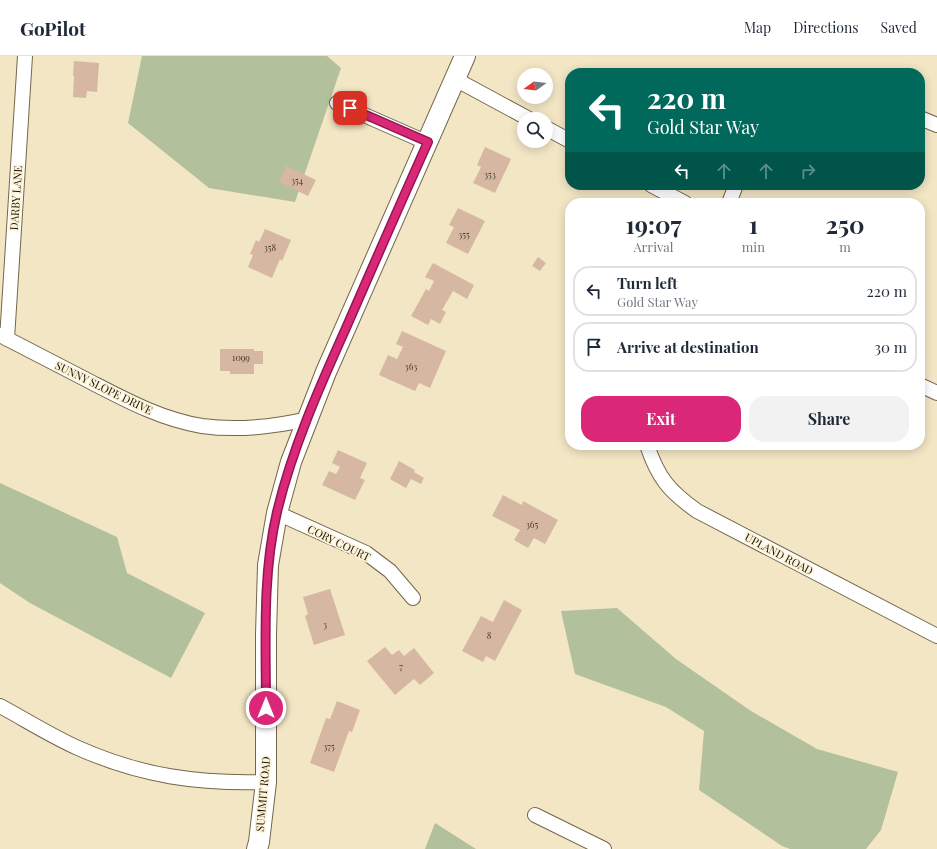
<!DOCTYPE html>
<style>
:root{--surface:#fff;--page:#f2f2f3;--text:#1f2937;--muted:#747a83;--line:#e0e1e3;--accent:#db2777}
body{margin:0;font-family:"Playfair Display",serif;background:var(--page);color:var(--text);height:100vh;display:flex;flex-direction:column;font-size:15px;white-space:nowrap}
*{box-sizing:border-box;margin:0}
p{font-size:13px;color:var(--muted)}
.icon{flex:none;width:22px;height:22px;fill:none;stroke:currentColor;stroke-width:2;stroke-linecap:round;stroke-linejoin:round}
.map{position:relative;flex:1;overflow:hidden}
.details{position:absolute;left:565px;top:142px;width:360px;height:252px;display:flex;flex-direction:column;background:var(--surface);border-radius:16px;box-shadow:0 2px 10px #0003}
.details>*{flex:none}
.banner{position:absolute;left:565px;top:12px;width:360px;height:122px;border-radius:16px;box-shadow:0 2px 10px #0003;background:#00695c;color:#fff;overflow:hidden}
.needle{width:26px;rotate:255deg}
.tools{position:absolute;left:517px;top:12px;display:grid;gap:8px}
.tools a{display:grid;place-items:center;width:36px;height:36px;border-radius:50%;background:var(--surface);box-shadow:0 2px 10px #0003;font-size:20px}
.pin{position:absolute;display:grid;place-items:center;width:34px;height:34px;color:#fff;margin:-17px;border-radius:8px;box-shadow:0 2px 6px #0006}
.me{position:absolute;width:44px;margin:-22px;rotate:0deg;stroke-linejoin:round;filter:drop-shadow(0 0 3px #0008)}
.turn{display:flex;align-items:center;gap:14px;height:84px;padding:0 16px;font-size:18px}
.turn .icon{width:52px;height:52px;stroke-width:2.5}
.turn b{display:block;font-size:28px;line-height:34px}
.lanes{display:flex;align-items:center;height:38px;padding:0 16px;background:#0003;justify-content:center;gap:20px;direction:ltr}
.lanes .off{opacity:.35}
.eta{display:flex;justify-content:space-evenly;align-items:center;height:68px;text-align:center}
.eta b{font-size:24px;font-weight:700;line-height:28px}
.cta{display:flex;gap:8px;margin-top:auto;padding:8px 16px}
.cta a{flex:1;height:46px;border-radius:16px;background:var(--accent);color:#fff;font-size:16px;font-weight:700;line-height:46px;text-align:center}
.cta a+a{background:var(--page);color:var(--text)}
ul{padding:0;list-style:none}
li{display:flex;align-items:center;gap:12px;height:50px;margin:0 8px 6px;padding:0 8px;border:2px solid var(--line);border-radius:16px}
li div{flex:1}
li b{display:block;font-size:15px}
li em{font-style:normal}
header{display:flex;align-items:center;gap:24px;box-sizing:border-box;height:56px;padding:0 20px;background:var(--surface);border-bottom:1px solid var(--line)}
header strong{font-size:19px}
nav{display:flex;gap:22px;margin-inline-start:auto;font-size:14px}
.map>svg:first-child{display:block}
.green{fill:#b2c09c}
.building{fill:#d6b8a2}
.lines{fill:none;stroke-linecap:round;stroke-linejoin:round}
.street-casing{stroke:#726749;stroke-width:16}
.secondary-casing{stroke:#726749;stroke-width:22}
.street{stroke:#fff;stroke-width:14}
.secondary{stroke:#fff;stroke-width:20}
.route-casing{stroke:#8e194d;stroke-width:10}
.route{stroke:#db2777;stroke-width:7}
.labels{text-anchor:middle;stroke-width:3.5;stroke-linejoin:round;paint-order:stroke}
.number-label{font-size:9px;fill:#453b2c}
.street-label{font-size:11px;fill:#151105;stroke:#fdf3d8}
</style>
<header>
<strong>GoPilot</strong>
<nav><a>Map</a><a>Directions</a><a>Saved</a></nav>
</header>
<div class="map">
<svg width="937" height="793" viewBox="0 0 937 793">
<rect width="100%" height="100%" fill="#f2e6c4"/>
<path class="green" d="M 142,0 L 327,0 L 341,12 L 295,146 L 209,132 L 128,67 Z
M 0,427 L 117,481 L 127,517 L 205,557 L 171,622 L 30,547 L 0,527 Z
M 617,552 L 676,603 L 751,655 L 817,693 L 898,716 L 881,774 L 866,793 L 790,793 L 782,790 L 699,734 L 704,675 L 666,651 L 575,618 L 561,555 Z
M 435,767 L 476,793 L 425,793 Z"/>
<path class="building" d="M 74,5 L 99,7 L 97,36 L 87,35 L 86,42 L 73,41 L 74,20 L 73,19 Z
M 485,91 L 511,103 L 495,137 L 473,127 L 481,111 L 477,109 Z
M 286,110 L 316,124 L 308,140 L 279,126 Z
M 458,152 L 485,165 L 468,198 L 446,187 L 454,171 L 449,169 Z
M 265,173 L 291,184 L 282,205 L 280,203 L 272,222 L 248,211 L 253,199 L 250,198 L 256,184 L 259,186 Z
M 538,201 L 546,207 L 540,215 L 532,210 Z
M 433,207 L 474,229 L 467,243 L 453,235 L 442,254 L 446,256 L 440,268 L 431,263 L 428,269 L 411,260 L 426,233 L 429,235 L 434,225 L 425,221 Z
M 402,275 L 446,295 L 430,332 L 419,327 L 415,335 L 379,319 L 388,299 L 397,303 L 403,291 L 396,288 Z
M 220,293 L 254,293 L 254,295 L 263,295 L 263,308 L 254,308 L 254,318 L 230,318 L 230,315 L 220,315 Z
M 338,394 L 367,407 L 360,422 L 365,424 L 355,444 L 322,429 L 329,415 L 336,418 L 340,411 L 332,407 Z
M 399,405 L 415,414 L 414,416 L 424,422 L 421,428 L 411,423 L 406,432 L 390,423 Z
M 503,439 L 522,449 L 523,445 L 558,464 L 545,488 L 534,482 L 528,492 L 514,484 L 520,474 L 492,460 Z
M 330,533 L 345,579 L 314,589 L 305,560 L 308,558 L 303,541 Z
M 504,544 L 522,554 L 495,605 L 486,600 L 483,606 L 462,595 L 481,560 L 493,566 Z
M 385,591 L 392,599 L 399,594 L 404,600 L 414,592 L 434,617 L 420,629 L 414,623 L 395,639 L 367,605 Z
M 337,645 L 360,654 L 352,676 L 349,675 L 334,716 L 310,707 L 326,662 L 330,663 Z"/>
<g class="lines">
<defs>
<path id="street" d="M 455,23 L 529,63
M 337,47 L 428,87
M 920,62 L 937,69
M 546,72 L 570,85
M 651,129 L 685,147
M 729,147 L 736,129
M 0,279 C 29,294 58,309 87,324 C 124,343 160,363 202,370 C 238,375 273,371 308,363
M 7,283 L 25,0
M 920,329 L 937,337
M 647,389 C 658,422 669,435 697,455 L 937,580
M 277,457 L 366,497 L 390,515 L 413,542
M 0,650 C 26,664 51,680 78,692 C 141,720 198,728 266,726
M 535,759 L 604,793"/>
<path id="secondary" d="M 257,793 L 259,786 L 266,726 L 266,578 L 268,509 L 277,457 L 291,406 L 326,316 L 465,0"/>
</defs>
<use href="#street" class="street-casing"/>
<use href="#secondary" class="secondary-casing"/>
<use href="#street" class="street"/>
<use href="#secondary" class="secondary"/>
</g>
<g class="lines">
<defs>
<path id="route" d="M 266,652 C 266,587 262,520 277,456 C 292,393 319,332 346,272 C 373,210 400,148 428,86 L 350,52"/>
</defs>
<use href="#route" class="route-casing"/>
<use href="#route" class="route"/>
</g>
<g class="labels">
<g class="number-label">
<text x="490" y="122">353</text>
<text x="297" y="128">354</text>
<text x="464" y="182">355</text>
<text x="270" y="195">358</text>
<text x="241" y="305">1099</text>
<text x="411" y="314">363</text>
<text x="532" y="472">365</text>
<text x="325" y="572">3</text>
<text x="489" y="583">8</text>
<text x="401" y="614">7</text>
<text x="329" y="694">375</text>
</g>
<g class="street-label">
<text transform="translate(16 142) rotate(-86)" y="4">DARBY LANE</text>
<text transform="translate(104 332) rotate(26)" y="4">SUNNY SLOPE DRIVE</text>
<text transform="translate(339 487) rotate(26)" y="4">CORY COURT</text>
<text transform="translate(779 498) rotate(28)" y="4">UPLAND ROAD</text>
<text transform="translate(263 738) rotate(-85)" y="4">SUMMIT ROAD</text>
</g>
</g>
</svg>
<div class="tools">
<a><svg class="needle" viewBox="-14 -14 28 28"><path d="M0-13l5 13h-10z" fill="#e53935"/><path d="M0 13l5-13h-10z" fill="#747a83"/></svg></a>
<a><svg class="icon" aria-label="search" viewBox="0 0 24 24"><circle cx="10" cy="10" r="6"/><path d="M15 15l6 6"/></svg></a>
</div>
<div class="pin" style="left:350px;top:52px;background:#d93025"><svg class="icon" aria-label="arrive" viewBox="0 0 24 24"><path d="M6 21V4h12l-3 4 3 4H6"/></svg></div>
<svg class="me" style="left:266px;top:652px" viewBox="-20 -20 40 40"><circle r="17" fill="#db2777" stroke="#fff" stroke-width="3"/><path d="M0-11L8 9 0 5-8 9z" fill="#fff"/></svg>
<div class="banner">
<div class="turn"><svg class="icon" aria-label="left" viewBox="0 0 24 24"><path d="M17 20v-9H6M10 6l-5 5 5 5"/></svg><div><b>220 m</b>Gold Star Way</div></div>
<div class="lanes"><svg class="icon" aria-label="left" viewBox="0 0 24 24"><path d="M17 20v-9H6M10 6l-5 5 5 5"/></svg><svg class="icon off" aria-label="ahead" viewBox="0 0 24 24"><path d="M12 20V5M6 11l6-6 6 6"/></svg><svg class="icon off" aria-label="ahead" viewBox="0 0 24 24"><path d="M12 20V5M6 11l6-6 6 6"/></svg><svg class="icon off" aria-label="right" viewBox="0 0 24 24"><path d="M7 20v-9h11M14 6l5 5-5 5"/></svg></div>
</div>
<section class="details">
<div class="eta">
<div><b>19:07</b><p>Arrival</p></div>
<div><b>1</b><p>min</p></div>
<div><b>250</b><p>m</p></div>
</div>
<ul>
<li><svg class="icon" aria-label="left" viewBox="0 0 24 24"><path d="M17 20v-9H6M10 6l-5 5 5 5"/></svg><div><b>Turn left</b><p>Gold Star Way</p></div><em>220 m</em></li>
<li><svg class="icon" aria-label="arrive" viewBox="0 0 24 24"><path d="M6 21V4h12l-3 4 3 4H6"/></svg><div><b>Arrive at destination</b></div><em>30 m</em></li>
</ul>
<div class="cta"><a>Exit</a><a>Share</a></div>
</section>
</div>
